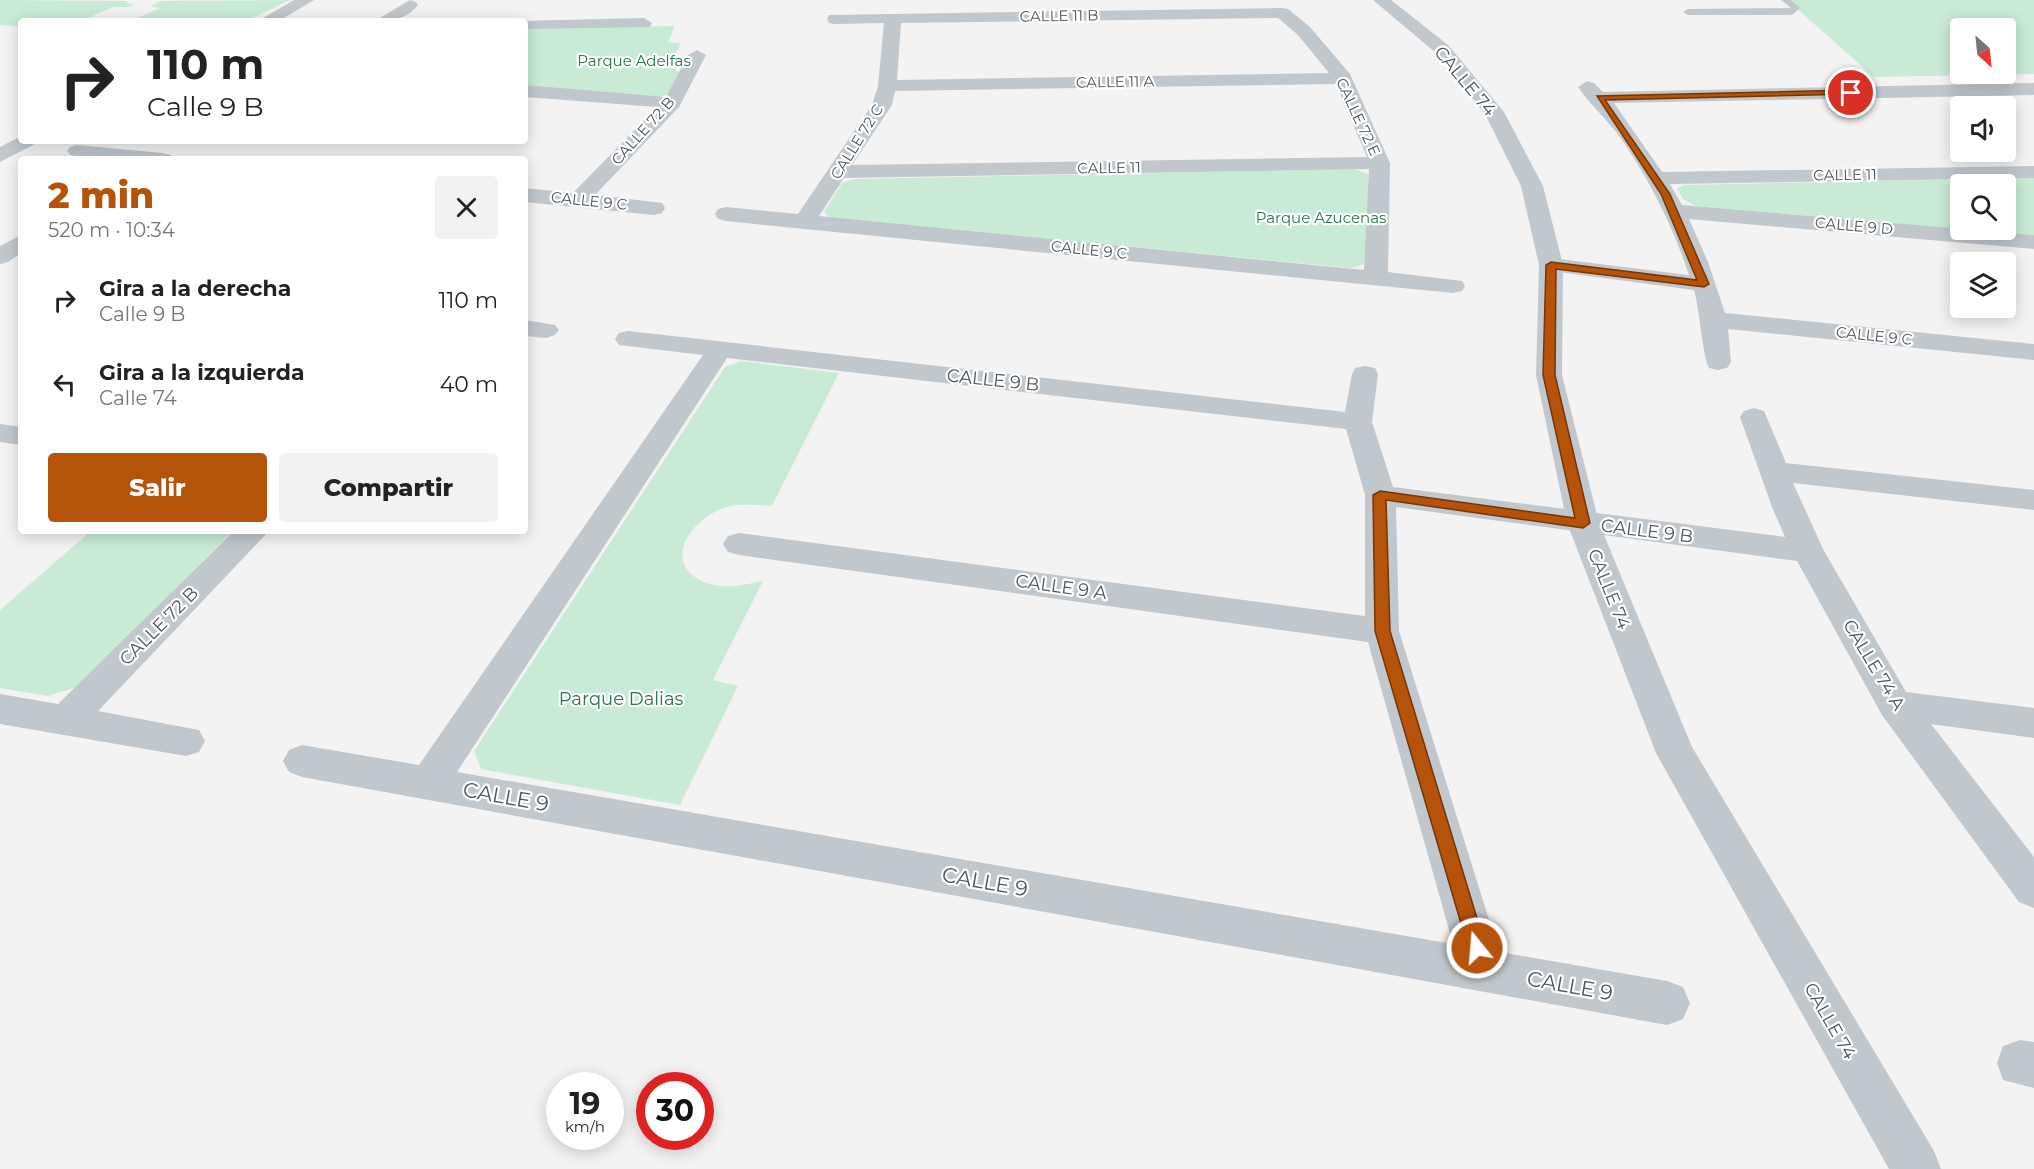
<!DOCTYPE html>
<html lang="es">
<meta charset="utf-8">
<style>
:root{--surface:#fff;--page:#f2f2f2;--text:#222;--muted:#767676;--accent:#b45309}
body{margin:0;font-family:Montserrat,sans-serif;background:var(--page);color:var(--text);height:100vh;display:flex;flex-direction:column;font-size:22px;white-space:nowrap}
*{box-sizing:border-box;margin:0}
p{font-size:20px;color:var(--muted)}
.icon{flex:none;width:33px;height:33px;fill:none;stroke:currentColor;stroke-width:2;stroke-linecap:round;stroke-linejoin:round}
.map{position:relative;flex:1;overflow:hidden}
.sheet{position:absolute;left:18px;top:156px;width:510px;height:378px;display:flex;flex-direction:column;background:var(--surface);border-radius:6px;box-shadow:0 3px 15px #0003}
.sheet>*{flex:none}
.top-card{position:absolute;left:18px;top:18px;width:510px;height:126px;border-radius:6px;box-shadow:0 3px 15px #0003;background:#fff;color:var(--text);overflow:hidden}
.needle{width:39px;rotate:153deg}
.controls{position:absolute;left:1950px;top:18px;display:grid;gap:12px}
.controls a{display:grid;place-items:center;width:66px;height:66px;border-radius:6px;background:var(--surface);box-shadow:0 3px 15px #0003;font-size:30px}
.speed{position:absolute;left:546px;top:1072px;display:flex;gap:12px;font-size:30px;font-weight:700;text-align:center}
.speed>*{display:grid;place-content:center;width:78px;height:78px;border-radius:50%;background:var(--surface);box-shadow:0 3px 15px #0003;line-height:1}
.speed small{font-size:15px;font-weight:400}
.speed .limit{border:9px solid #d22;background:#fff;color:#111}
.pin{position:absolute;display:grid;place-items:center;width:51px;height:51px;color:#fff;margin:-26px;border:3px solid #fff;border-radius:50%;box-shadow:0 2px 6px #0007}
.me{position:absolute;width:66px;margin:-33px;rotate:343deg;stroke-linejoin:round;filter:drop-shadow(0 0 4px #0008)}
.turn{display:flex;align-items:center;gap:21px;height:126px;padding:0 30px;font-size:27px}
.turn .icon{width:78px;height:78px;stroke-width:2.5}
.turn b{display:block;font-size:42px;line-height:51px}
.round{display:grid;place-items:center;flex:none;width:63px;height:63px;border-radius:6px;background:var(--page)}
.overview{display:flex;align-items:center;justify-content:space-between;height:102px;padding:0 30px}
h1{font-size:36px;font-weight:800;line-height:45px;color:var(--accent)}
.button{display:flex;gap:12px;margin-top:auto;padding:12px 30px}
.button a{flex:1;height:69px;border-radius:6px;background:var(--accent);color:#fff;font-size:24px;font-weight:800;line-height:69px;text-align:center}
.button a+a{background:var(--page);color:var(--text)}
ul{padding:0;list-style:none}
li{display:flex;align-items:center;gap:18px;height:84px;padding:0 30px}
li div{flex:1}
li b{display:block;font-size:22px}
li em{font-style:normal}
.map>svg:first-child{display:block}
.green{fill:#c8ebd5;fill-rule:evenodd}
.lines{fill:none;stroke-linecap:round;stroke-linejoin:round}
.service{fill:#c0c7cd;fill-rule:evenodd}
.minor{fill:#c0c7cd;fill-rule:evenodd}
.tertiary{fill:#c0c7cd;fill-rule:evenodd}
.route{fill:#b45309;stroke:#753606;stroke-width:1.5}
.labels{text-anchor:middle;stroke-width:4.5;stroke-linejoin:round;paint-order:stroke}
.far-street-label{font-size:15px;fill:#4d565e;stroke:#fff}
.far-park-label{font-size:15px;fill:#25784c;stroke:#fff}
.street-label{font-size:18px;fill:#4d565e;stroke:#fff}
.park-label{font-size:18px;fill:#25784c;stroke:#fff}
.near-street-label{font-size:21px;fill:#4d565e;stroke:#fff}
</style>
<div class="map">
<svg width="2034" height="1169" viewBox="0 0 2034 1169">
<rect width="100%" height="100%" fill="#f4f3f3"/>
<path class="green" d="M 0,0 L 128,1 L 126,3 L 135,4 L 129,7 L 113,7 L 80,21 L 21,21 L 21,27 L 0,25 Z
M 290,0 L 246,21 L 130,21 L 160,8 L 150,6 L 161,1 Z
M 1787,0 L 2034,0 L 2034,74 L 1874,77 ZM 1960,28 L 2006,28 L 2006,74 L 1960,74 Z
M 675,26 L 668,42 L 681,43 L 669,66 L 679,72 L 671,94 L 656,97 L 525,86 L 525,28 Z
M 1355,169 L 1368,174 L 1369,220 L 1364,264 L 1352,268 L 830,218 L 824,212 L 842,183 L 854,179 Z
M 2034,178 L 2034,235 L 1966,230 L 2006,230 L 2006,184 L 1960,184 L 1960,229 L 1696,206 L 1684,200 L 1677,189 L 1684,185 Z
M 741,361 L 839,373 L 772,506 C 758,505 744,504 731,506 C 696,513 657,561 704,582 C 722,590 744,585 763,581 L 713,680 L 738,686 L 680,805 L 481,769 L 474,751 L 725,367 Z
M 91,531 L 233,531 L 77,687 L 48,696 L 0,688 L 0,610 Z"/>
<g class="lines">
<path class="service" d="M 1781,0 L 1791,0 L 1800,8 L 1792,15 L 1688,15 L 1683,12 L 1688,9 L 1791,8 Z"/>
<path class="minor" d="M 294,0 L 314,0 L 279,21 L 258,21 Z
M 410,0 L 416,2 L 418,5 C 407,19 392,21 375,21 Z
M 1282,8 L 1288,9 L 1310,27 L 1350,74 L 1390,163 L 1388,272 L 1462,281 L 1465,286 L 1462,291 L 1453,293 L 804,229 L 726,221 L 718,219 L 715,214 L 718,209 L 726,207 L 798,214 L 872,105 L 878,86 L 884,23 L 835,24 L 829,23 L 827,19 L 829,15 ZM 1278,18 L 1298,35 L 1329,73 L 897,80 L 901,23 ZM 1336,84 L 1367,157 L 852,165 L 892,105 L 895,91 ZM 1369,169 L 1364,270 L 819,216 L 844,178 Z
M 644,18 L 652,23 L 650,27 L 525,29 L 525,21 L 519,21 Z
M 697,50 L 706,55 L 679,107 L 595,195 L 662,203 L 665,208 L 662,213 L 654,215 L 525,202 L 525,188 L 573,193 L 657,107 L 525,97 L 525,85 L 666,97 L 688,55 Z
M 1587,81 L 1594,83 L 1603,92 L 2034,83 L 2034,95 L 1614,103 L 1662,172 L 2034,166 L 2034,178 L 1670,184 L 1682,205 L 2034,235 L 2034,249 L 1689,219 L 1708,262 L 1725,313 L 2034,344 L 2034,360 L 1728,329 L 1731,362 L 1727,368 L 1718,370 L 1709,368 C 1703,359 1699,306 1694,290 L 1543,270 L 1539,265 L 1543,260 L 1551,258 L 1689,275 C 1673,226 1649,179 1620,137 C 1607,119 1590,105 1578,87 Z
M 21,136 L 21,141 L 36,141 L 33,145 L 0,162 L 0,147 Z
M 77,145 L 163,153 L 170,155 L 173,159 L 97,159 L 70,155 L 67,151 L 70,147 Z
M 21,235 L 21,253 L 8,262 L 0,264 L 0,246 Z
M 525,320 L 555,325 L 559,330 L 555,335 L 546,338 L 525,336 Z
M 628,331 L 1345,412 L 1352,374 L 1355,368 L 1365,366 L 1375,368 L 1378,374 L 1372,422 L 1393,487 L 1785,537 L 1772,507 L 1740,417 L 1744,411 L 1754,408 L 1764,411 L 1786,463 L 2034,490 L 2034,510 L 1793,483 L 1824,551 L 1906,692 L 2034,708 L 2034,738 L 1931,724 L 2034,857 L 2034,908 L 2019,902 L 1882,715 L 1797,561 L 1396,507 L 1399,631 L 1499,952 L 1667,981 L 1683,987 L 1690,1003 L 1683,1019 L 1667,1025 L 302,777 L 289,772 L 283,761 L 289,750 L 302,745 L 419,765 L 703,355 L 619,345 L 615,339 L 619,333 ZM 727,358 L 1346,429 L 1365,495 L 1365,616 L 739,533 L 728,536 L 723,544 L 728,552 L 739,555 L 1368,642 L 1453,944 L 457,772 Z
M 0,424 L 21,427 L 21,445 L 0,442 Z
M 234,531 L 269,531 L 98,711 L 199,730 L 205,741 L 199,752 L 186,756 L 0,724 L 0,694 L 58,704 Z
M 2020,1040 L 2034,1042 L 2034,1088 L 2003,1080 L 1997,1063 L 2003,1046 Z"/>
<path class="tertiary" d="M 1373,0 L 1391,0 L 1448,45 L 1504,112 L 1543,186 L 1563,265 L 1562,375 L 1599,523 L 1692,747 L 1934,1151 L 1941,1169 L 1889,1169 L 1656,753 L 1567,523 L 1536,375 L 1539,265 L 1521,186 L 1485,114 L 1436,53 Z"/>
</g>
<path class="route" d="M 1851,90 L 1854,94 L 1605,100 L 1670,194 L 1709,284 L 1704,287 L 1556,269 L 1555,375 L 1590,523 L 1583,528 L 1386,500 L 1390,631 L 1486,948 L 1483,954 L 1477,957 L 1470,954 L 1375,631 L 1373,495 L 1380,491 L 1575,518 L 1543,375 L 1546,265 L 1551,262 L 1697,280 L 1661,194 L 1597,96 Z"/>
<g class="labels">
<g class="far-street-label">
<text transform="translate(1059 16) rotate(-1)" y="5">CALLE 11 B</text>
<text transform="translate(1115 82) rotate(-1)" y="5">CALLE 11 A</text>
<text transform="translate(1358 117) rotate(65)" y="5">CALLE 72 E</text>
<text transform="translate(643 131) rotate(-48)" y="5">CALLE 72 B</text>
<text transform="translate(857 142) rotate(-58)" y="5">CALLE 72 C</text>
<text transform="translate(1109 168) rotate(-1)" y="5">CALLE 11</text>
<text transform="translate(1845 175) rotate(-1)" y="5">CALLE 11</text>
<text transform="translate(589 201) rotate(6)" y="5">CALLE 9 C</text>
<text transform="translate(1854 226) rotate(5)" y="5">CALLE 9 D</text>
<text transform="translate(1089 250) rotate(6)" y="5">CALLE 9 C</text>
<text transform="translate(1874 336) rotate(6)" y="5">CALLE 9 C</text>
</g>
<g class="far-park-label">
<text x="634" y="66">Parque Adelfas</text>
<text x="1321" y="223">Parque Azucenas</text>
</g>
<g class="street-label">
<text transform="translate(1465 81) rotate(50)" y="6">CALLE 74</text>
<text transform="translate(993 380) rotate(6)" y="6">CALLE 9 B</text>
<text transform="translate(1647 531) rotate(7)" y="6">CALLE 9 B</text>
<text transform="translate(1061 587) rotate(8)" y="6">CALLE 9 A</text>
<text transform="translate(1609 589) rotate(68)" y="6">CALLE 74</text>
<text transform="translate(159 626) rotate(-45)" y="6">CALLE 72 B</text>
<text transform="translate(1874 665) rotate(59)" y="6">CALLE 74 A</text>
<text transform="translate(1830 1021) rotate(60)" y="6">CALLE 74</text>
</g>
<g class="park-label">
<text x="621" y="705">Parque Dalias</text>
</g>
<g class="near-street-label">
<text transform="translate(506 797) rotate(10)" y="7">CALLE 9</text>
<text transform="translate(985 882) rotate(10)" y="7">CALLE 9</text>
<text transform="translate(1570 986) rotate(10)" y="7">CALLE 9</text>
</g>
</g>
</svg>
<div class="controls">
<a><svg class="needle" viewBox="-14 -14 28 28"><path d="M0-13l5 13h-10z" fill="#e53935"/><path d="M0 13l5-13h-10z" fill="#767676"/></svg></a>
<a><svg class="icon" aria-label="sound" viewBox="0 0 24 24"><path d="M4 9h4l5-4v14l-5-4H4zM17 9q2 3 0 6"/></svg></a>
<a><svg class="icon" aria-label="search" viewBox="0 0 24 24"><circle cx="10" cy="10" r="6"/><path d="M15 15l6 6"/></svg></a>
<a><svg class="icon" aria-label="layers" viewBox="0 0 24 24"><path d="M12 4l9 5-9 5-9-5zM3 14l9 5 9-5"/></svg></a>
</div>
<div class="speed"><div>19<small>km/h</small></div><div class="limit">30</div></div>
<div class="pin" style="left:1851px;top:93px;background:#d93025"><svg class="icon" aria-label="arrive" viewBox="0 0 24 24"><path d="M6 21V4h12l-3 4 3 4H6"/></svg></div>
<svg class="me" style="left:1477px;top:948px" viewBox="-20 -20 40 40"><circle r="17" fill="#b45309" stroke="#fff" stroke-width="3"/><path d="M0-11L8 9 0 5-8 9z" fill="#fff"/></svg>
<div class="top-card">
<div class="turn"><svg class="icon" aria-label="right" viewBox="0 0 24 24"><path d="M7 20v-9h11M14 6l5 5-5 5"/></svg><div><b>110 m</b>Calle 9 B</div></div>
</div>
<section class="sheet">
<div class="overview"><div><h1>2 min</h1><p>520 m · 10:34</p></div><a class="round"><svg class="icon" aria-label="close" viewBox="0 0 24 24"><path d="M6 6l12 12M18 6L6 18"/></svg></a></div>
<ul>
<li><svg class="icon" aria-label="right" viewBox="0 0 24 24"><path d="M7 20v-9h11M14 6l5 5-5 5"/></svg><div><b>Gira a la derecha</b><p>Calle 9 B</p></div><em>110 m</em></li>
<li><svg class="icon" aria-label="left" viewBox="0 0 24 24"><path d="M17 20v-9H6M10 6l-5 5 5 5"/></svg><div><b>Gira a la izquierda</b><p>Calle 74</p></div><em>40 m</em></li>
</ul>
<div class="button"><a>Salir</a><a>Compartir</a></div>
</section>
</div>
